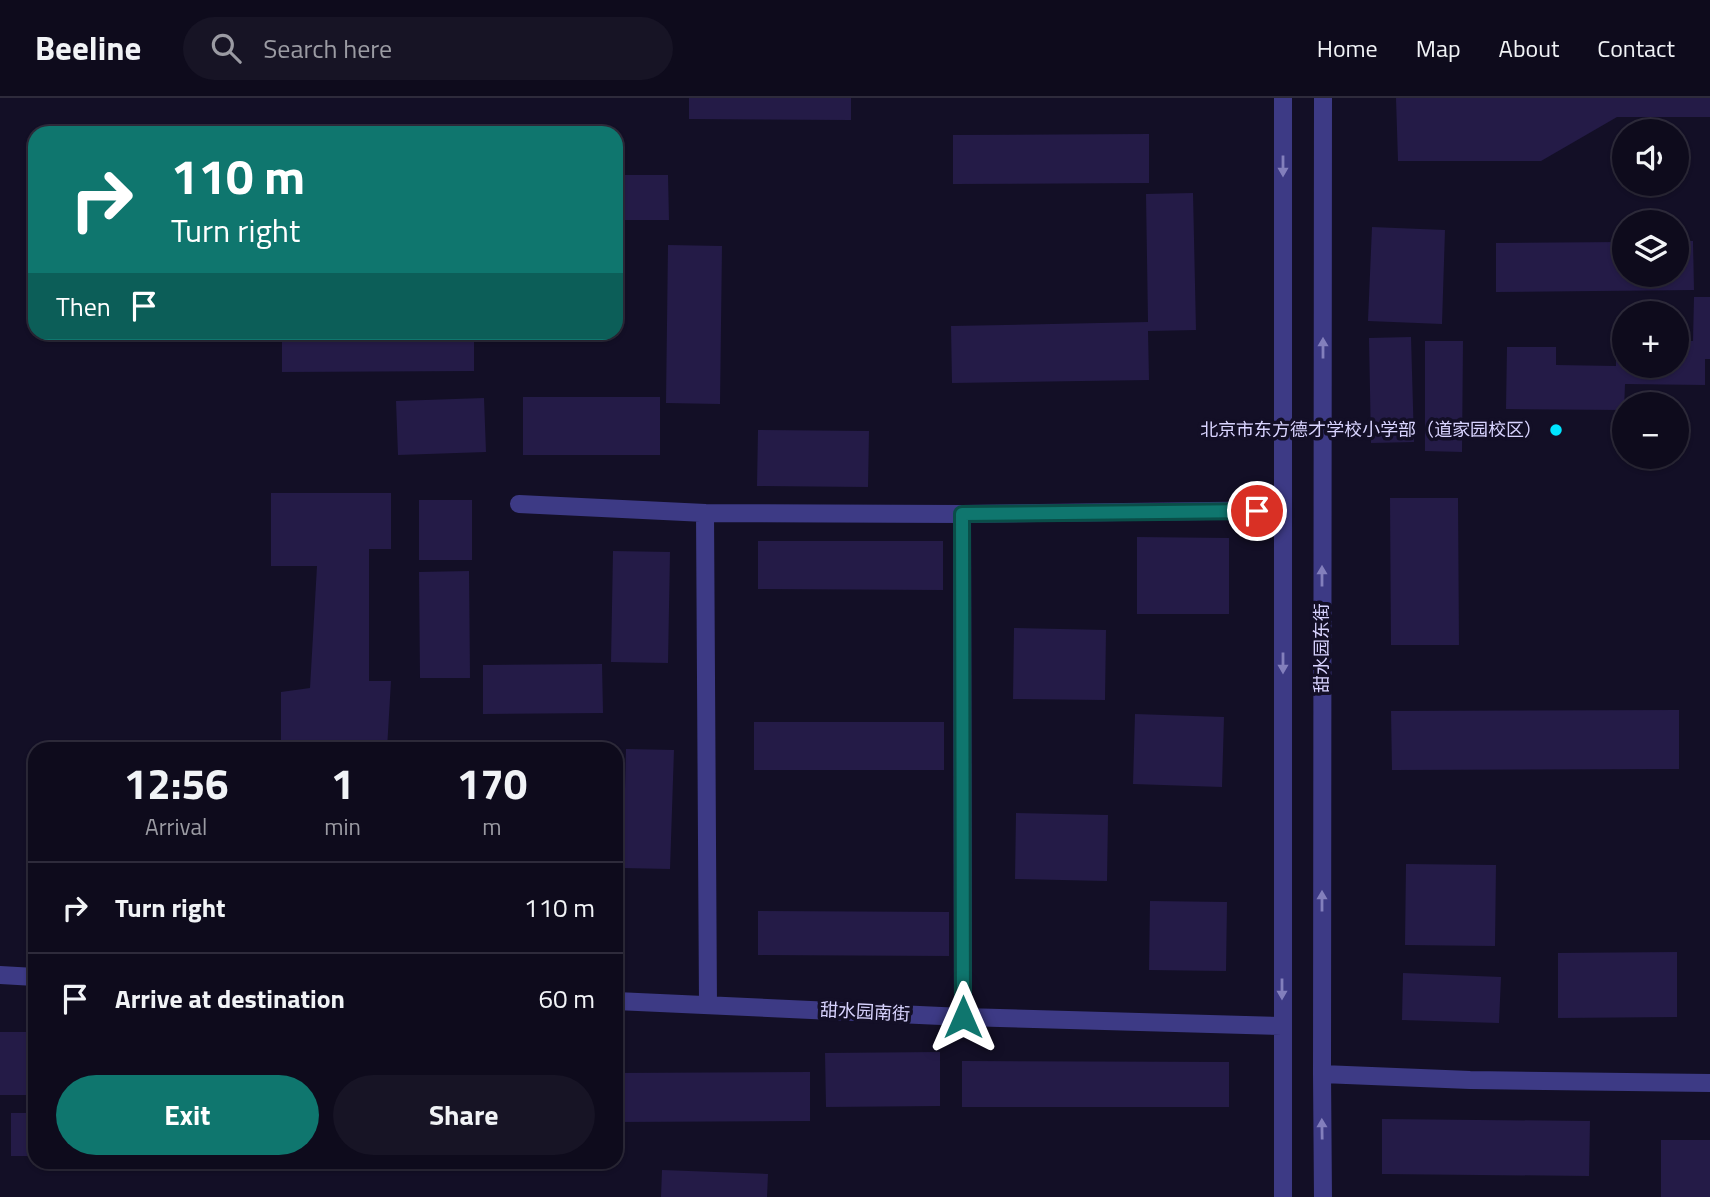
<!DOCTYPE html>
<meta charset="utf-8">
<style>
:root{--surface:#0e0b1c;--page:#171425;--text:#f1f3f6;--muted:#9b9ba3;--line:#2e2b3b;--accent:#0f766e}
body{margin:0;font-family:"Titillium Web","Noto Sans SC",sans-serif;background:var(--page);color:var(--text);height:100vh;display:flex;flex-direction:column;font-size:26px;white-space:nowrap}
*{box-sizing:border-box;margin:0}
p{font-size:23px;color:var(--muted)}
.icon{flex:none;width:38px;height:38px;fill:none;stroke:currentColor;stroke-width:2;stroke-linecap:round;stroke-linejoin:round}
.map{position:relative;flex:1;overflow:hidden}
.drawer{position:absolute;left:28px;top:644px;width:595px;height:427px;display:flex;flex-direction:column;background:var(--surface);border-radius:21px;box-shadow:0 2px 5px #0004,0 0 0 2px var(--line)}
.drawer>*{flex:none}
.guide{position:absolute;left:28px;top:28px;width:595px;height:214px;border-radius:21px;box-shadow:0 2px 5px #0004,0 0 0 2px var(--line);background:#0f766e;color:#fff;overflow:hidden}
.fabs{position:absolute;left:1612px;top:21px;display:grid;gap:14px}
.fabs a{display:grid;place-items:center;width:77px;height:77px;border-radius:50%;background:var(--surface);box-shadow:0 2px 5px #0004,0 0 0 2px var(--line);font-size:35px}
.pin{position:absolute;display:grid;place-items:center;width:60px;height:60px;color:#fff;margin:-30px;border:4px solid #fff;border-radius:50%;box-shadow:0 2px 7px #0007}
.me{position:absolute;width:77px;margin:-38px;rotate:0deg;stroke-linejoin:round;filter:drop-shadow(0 0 5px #0008)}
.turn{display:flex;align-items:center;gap:24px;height:147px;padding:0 28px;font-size:32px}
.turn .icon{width:91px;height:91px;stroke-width:2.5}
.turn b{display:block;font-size:49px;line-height:60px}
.then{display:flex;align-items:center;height:66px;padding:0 28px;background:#0003;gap:14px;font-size:26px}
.eta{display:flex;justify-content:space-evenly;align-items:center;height:119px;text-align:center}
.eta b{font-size:42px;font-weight:700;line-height:49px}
.button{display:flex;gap:14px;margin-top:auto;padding:14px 28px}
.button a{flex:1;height:80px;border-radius:42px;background:var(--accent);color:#fff;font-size:28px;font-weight:700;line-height:80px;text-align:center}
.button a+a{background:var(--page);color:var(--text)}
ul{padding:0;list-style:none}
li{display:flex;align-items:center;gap:21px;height:91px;padding:0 28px;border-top:2px solid var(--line)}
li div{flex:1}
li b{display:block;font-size:26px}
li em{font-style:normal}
header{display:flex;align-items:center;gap:42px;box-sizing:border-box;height:98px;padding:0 35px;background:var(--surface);border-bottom:2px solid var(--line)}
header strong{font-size:33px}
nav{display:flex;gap:38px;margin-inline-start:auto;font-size:24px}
.search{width:490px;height:63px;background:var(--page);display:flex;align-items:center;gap:18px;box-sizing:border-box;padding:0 24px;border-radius:38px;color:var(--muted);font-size:26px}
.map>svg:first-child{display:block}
.building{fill:#241b47}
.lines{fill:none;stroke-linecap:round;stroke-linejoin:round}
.minor{stroke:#3d3a85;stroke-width:18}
.oneway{fill:#837fbc}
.route-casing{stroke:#0a4d48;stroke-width:18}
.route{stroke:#0f766e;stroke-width:12}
.poi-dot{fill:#00e5ff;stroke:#130f26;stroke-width:2.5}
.labels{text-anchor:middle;stroke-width:7;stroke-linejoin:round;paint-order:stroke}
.poi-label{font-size:18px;fill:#d9d4ff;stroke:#130f26;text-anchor:end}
.street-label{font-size:18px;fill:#d9d4ff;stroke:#130f26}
</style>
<header>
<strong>Beeline</strong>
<div class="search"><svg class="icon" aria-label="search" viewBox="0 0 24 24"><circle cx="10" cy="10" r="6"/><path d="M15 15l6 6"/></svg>Search here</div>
<nav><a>Home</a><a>Map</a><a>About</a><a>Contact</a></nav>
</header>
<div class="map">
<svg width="1710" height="1099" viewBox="0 0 1710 1099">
<rect width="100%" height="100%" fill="#130f26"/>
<path class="building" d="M 689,0 L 851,0 L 851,22 L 689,21 Z
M 1396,0 L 1710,0 L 1710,19 L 1617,19 L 1541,63 L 1398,63 Z
M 1149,36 L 1149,85 L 953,86 L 953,37 Z
M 616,77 L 668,77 L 669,122 L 616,122 Z
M 1193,95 L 1196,232 L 1148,233 L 1149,282 L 952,285 L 951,228 L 1148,224 L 1146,96 Z
M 1372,129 L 1445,132 L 1442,226 L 1368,223 Z
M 1676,143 L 1693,143 L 1694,192 L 1496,194 L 1496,145 L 1624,144 L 1624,177 L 1676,177 Z
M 668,147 L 722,148 L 720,306 L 666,305 Z
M 1694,199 L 1710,199 L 1710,261 L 1705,261 L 1705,287 L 1625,286 L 1624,312 L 1506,311 L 1507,249 L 1556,249 L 1556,267 L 1616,268 L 1616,242 L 1624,242 L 1624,268 L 1676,268 L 1676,243 L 1693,243 Z
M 282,234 L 474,234 L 474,273 L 282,274 Z
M 1411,239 L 1414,344 L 1371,345 L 1369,240 Z
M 1425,243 L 1463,243 L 1462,354 L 1425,353 Z
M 523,299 L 660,299 L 660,357 L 523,357 Z
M 484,300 L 486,354 L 398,357 L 396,303 Z
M 758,332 L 869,333 L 868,389 L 757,388 Z
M 271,395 L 391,395 L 391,451 L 369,451 L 369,583 L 391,583 L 387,651 L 281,651 L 281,594 L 310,590 L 317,468 L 271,468 Z
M 1390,400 L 1458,400 L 1459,547 L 1391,547 Z
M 419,402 L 472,402 L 472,462 L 419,462 Z
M 1137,439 L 1229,440 L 1229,516 L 1137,516 Z
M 758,443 L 943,443 L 943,492 L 758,491 Z
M 613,453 L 670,454 L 668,565 L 611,564 Z
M 469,473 L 470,580 L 420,580 L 419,474 Z
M 1014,530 L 1106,532 L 1105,602 L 1013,601 Z
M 602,566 L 603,615 L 483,616 L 483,567 Z
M 1679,612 L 1679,671 L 1392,672 L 1391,613 Z
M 1135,616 L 1224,619 L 1222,689 L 1133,686 Z
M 754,624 L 944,624 L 944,672 L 754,672 Z
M 626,651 L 674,652 L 670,771 L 623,770 Z
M 1016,715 L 1108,717 L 1107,783 L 1015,781 Z
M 1406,766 L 1496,767 L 1495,848 L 1405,847 Z
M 1150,803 L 1227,804 L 1226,873 L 1149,872 Z
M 758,813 L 949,814 L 949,858 L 758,857 Z
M 1677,854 L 1677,919 L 1558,920 L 1558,855 Z
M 1403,875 L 1501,879 L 1499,925 L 1402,922 Z
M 0,934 L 35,934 L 35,997 L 0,997 Z
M 940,954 L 940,1008 L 826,1009 L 825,955 Z
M 962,963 L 1229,964 L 1229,1009 L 962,1009 Z
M 810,974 L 810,1023 L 616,1024 L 616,975 Z
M 11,1015 L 35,1015 L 35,1058 L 11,1058 Z
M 1382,1021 L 1590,1023 L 1589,1078 L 1382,1076 Z
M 1661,1042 L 1710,1042 L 1710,1099 L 1661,1099 Z
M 662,1072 L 768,1076 L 767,1099 L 661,1099 Z"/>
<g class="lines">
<path class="minor" d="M 1283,0 L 1283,1099
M 1323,0 L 1322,976 L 1323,1099
M 519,406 L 705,415 L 708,907
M 705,415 L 962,416
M 0,877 L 35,879
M 616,903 L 963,919 L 1282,928
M 963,919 L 962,416 L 1283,412
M 1322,976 L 1470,982 L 1710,985"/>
</g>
<defs><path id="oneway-solid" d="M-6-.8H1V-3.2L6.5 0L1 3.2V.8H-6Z" transform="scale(1.75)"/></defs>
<g class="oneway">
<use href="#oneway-solid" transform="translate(1283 68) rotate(90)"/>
<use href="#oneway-solid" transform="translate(1323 250) rotate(-90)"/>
<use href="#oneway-solid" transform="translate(1322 478) rotate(-90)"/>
<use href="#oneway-solid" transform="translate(1283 565) rotate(90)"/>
<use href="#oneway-solid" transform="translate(1322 803) rotate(-90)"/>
<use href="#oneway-solid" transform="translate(1282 891) rotate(90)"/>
<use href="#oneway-solid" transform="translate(1322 1031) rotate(-91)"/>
</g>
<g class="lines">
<defs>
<path id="route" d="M 963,919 L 962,416 L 1257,413"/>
</defs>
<use href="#route" class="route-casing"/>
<use href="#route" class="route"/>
</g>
<circle class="poi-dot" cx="1556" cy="332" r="7"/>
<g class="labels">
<g class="poi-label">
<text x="1542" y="338">北京市东方德才学校小学部（道家园校区）</text>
</g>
<g class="street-label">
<text transform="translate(1322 550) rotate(-90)" y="6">甜水园东街</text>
<text transform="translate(865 914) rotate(3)" y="6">甜水园南街</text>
</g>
</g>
</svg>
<div class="fabs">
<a><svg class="icon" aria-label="sound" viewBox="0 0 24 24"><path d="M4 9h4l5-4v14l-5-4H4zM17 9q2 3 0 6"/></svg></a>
<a><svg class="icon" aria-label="layers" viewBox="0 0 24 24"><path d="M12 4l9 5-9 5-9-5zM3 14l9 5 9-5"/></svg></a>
<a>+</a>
<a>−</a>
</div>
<div class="pin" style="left:1257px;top:413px;background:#d93025"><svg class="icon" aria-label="arrive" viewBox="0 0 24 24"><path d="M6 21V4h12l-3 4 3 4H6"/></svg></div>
<svg class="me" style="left:963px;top:919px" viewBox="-20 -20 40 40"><path d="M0-17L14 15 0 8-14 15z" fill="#0f766e" stroke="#fff" stroke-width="4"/></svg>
<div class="guide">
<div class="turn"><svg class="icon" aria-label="right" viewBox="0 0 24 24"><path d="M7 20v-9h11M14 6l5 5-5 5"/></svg><div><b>110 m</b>Turn right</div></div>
<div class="then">Then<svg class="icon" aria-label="arrive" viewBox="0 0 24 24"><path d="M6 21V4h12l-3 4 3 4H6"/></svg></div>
</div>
<section class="drawer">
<div class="eta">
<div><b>12:56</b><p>Arrival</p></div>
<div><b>1</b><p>min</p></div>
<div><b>170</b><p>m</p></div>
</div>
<ul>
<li><svg class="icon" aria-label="right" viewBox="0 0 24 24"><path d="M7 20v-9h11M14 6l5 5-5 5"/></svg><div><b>Turn right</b></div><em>110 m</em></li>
<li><svg class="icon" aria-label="arrive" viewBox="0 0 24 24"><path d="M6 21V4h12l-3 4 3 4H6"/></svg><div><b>Arrive at destination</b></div><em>60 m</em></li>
</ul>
<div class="button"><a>Exit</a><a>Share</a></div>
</section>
</div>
